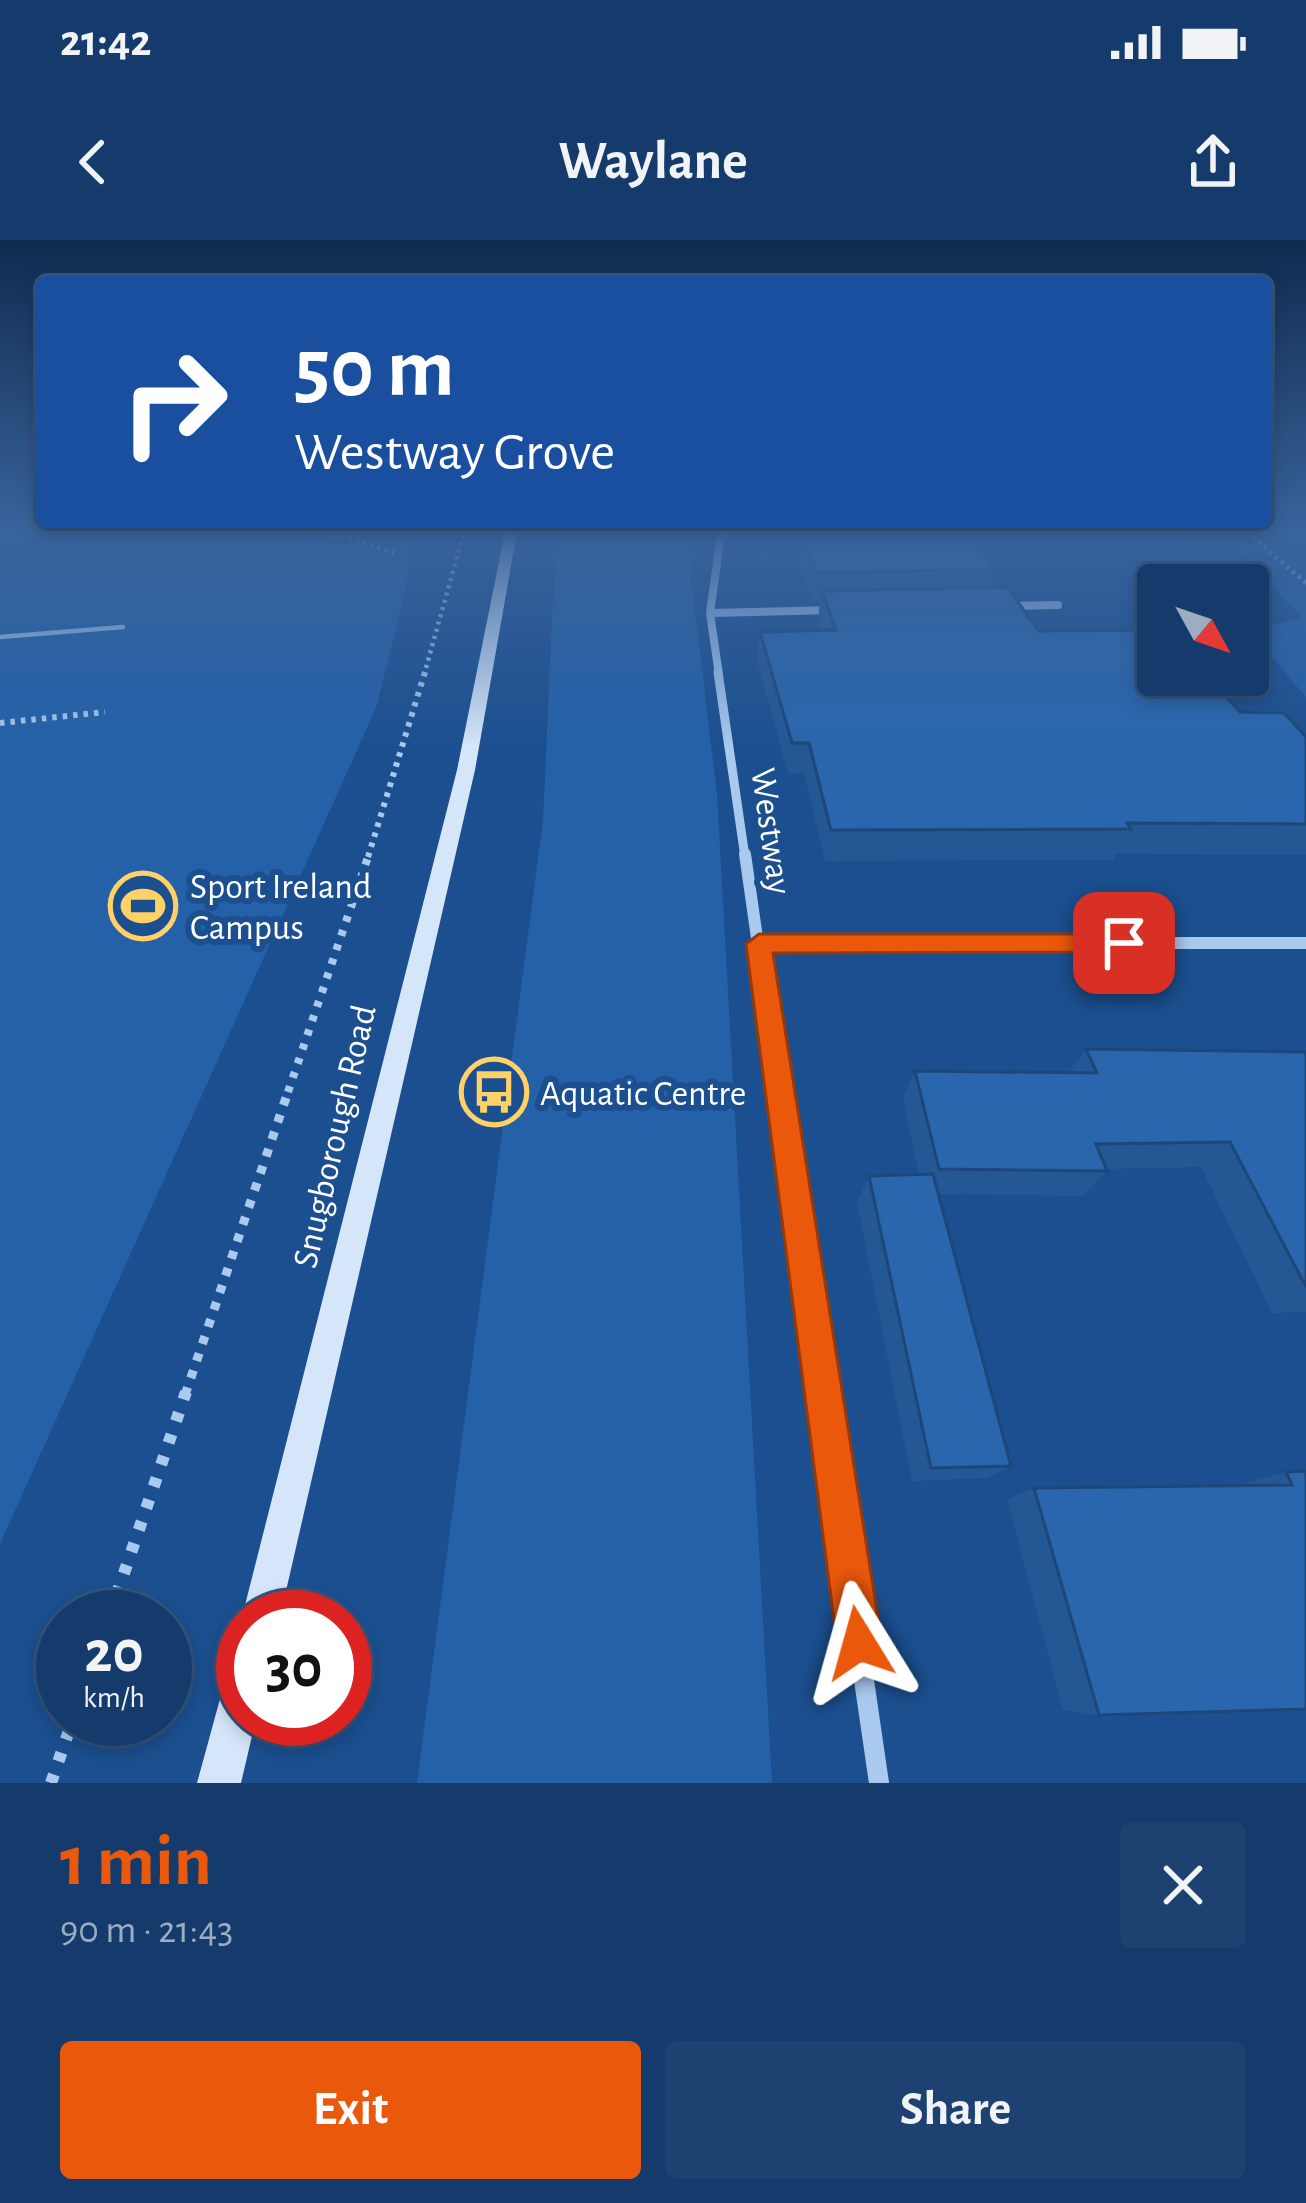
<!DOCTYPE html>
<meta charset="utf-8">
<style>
:root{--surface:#143b6b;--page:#1d4271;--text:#f1f3f6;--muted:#9dadc1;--line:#33557e;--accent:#ea580c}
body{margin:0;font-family:"Alegreya Sans",sans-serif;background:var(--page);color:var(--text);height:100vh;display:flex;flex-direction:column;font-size:45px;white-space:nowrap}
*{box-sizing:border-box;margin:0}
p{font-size:39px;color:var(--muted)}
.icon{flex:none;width:66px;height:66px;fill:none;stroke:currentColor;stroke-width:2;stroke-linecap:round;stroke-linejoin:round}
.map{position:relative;height:1543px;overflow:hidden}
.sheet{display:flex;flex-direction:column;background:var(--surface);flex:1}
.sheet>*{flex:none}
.hud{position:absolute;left:36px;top:36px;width:1236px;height:252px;border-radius:12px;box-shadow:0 6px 18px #0003,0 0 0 3px var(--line);background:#1a4fa0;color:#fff;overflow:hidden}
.needle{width:78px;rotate:130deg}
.controls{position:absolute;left:1137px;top:324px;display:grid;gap:24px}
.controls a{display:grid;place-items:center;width:132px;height:132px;border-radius:12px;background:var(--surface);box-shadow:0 6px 18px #0003,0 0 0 3px var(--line);font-size:60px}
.speed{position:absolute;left:36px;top:1350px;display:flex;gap:24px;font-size:60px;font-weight:700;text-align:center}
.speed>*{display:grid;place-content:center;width:156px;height:156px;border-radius:50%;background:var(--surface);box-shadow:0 6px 18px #0003,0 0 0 3px var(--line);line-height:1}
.speed small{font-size:30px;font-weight:400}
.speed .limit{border:18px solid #d22;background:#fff;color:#111}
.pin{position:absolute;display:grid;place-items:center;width:102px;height:102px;color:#fff;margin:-51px;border-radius:24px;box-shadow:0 6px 18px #0006}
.me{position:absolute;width:132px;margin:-66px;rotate:352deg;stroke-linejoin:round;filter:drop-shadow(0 0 9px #0008)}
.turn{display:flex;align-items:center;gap:42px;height:252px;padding:0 60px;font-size:54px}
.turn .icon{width:156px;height:156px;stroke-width:2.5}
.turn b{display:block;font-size:84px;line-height:102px}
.round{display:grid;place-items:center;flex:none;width:126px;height:126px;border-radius:12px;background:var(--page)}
.summary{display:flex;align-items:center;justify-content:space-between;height:204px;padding:0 60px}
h1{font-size:72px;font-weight:700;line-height:90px;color:var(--accent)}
.cta{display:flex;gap:24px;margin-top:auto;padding:24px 60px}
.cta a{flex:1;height:138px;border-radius:12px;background:var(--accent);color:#fff;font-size:48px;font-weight:700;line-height:138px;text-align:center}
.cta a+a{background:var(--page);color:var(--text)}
.status{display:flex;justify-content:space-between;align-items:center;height:84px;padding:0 60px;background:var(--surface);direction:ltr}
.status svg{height:33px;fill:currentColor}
header{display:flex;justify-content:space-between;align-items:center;height:156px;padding:0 60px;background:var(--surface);font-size:54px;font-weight:700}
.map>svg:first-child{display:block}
.green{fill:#2461a8}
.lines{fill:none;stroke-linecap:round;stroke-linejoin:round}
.path-far4{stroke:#a9c9ee;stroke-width:4.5;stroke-dasharray:3 4.5;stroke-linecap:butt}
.path-far3{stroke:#a9c9ee;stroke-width:6;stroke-dasharray:4.5 6;stroke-linecap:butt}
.path-far2{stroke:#a9c9ee;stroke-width:8;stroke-dasharray:6 9;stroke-linecap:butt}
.path-far1{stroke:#a9c9ee;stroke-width:9;stroke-dasharray:8 10;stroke-linecap:butt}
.path{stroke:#a9c9ee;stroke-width:12;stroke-dasharray:9 14;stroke-linecap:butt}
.service{stroke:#a9c9ee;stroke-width:4.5}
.minor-far4{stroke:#a9c9ee;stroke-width:8}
.minor-far3{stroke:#a9c9ee;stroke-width:9}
.minor-far2{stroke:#a9c9ee;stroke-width:12}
.minor-far1{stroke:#a9c9ee;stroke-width:15}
.minor{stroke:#a9c9ee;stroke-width:20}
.secondary{fill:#d6e6fa;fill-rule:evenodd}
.wall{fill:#245895}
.building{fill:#2a66ad;stroke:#1d4779;stroke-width:3}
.route{fill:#ea580c;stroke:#983908;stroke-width:3}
.labels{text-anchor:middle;stroke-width:12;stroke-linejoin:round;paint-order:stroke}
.street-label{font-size:36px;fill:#fff;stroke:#1b4f8f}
.poi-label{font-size:36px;fill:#fff;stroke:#1b4f8f;text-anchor:start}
</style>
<div class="status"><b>21:42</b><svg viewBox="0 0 49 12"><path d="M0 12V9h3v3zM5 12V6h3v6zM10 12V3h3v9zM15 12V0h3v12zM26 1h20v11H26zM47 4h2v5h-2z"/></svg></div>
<header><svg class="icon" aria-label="back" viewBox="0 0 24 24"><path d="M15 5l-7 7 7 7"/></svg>Waylane<svg class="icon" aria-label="share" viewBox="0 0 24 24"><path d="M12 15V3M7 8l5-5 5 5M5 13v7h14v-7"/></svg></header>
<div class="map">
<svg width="1306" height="1543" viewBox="0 0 1306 1543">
<rect width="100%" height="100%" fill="#1b4f8f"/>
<path class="green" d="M 0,292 L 414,292 L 405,352 L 376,468 L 0,1304 Z
M 556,292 L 693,292 L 691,338 L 717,554 L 772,1543 L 417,1543 L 543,580 Z
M 1161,292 L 1306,292 L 1306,457 L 1250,392 L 1302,378 L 1222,294 Z"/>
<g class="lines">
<path class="path-far4" d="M 289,292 L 356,299 L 394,313
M 1247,292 L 1306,343
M 424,435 L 463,296"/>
<path class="path-far3" d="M 0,483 L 105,472
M 368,617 L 425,432"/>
<path class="path-far2" d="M 288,852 L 369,614"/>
<path class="path-far1" d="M 185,1155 L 289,849"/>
<path class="path" d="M 109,1377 L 186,1152
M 51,1543 L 73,1479"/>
<path class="service" d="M 0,397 L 123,387"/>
<path class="minor-far4" d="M 1006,366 L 1058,365
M 710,373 L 835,370
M 719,435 L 710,373 L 720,301 L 726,292"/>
<path class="minor-far3" d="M 718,432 L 745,617"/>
<path class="minor-far2" d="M 745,614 L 779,852
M 759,703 L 1306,703"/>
<path class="minor-far1" d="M 779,849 L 823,1155"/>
<path class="minor" d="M 822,1152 L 879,1543"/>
<path class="secondary" d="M 505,292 L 517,292 L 475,530 L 280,1377 L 243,1377 L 243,1381 L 242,1377 L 457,530 Z
M 243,1428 L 243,1479 L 256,1479 L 241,1543 L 197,1543 L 223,1448 L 229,1434 Z"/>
</g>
<path class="wall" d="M 800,292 L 969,292 L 996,329 L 990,347 L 1039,391 L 1306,497 L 1306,615 L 1116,614 L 1113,620 L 825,621 L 804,533 L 788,534 L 757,421 L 760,392 L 821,390 L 818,379 L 820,362 L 812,362 L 796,316 Z
M 1086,809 L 1306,812 L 1306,1072 L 1272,1073 L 1201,927 L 1106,929 L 1107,931 L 1083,956 L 938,954 L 1011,1226 L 987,1238 L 912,1241 L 857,962 L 869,936 L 919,935 L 903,858 L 915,831 L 1068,833 Z
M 1306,1231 L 1099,1475 L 1063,1470 L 1007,1259 L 1034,1248 L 1243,1246 L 1242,1244 L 1286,1232 Z"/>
<path class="building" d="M 802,292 L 969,292 L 996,329 L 817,333 Z
M 1007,347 L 1039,391 L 1158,390 L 1158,435 L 1206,435 L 1240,472 L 1284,473 L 1306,497 L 1306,584 L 1127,583 L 1131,589 L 831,590 L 809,503 L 792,503 L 760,392 L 836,390 L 822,351 Z
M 1086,809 L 1306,812 L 1306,1047 L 1230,902 L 1096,904 L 1107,931 L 939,929 L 915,831 L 1097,833 Z
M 933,934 L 1011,1226 L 931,1228 L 869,936 Z
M 1306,1231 L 1306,1469 L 1099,1475 L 1034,1248 L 1292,1245 L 1286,1232 Z"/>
<linearGradient id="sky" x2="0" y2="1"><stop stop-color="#0f2b4f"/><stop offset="0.57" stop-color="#39639b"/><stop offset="1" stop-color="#39639b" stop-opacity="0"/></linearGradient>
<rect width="1306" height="508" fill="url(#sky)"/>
<path class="route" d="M 759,694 L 1124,694 L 1136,703 L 1124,712 L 773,713 L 882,1403 L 875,1419 L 859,1426 L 843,1419 L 837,1403 L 746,704 Z"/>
<defs>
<symbol id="stadium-ring" viewBox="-11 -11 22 22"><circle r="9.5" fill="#1b4f8f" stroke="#ffd166" stroke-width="1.5"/><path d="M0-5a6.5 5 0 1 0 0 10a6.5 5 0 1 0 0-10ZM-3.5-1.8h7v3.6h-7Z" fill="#ffd166"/></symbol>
<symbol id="bus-ring" viewBox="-11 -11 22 22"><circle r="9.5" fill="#1b4f8f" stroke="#ffd166" stroke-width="1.5"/><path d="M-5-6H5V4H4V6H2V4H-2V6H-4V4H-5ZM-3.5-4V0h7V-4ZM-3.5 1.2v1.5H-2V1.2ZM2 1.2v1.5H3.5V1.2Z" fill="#ffd166"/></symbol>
</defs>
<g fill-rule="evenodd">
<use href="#stadium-ring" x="105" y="628" width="76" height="76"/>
<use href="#bus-ring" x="456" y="814" width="76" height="76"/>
</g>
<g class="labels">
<g class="street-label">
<text transform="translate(773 591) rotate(82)" y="13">Westway</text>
<text transform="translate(333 896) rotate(-77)" y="13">Snugborough Road</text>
</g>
<g class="poi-label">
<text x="190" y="658">Sport Ireland<tspan x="190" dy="41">Campus</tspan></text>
<text x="540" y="865">Aquatic Centre</text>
</g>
</g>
</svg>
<div class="controls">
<a><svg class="needle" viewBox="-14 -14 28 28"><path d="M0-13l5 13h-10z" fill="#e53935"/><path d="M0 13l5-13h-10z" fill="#9dadc1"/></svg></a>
</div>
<div class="speed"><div>20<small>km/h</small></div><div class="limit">30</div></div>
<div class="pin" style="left:1124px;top:703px;background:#d93025"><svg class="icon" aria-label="arrive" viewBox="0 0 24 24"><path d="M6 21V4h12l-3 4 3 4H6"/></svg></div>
<svg class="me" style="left:859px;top:1403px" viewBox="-20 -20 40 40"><path d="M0-17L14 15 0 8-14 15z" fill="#ea580c" stroke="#fff" stroke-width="4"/></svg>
<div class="hud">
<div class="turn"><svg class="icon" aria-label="right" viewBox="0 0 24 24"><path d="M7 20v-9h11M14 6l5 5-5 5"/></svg><div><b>50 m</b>Westway Grove</div></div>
</div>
</div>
<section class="sheet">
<div class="summary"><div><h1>1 min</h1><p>90 m · 21:43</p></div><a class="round"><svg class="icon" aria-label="close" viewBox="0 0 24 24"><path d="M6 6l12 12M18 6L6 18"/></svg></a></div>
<div class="cta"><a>Exit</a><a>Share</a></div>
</section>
